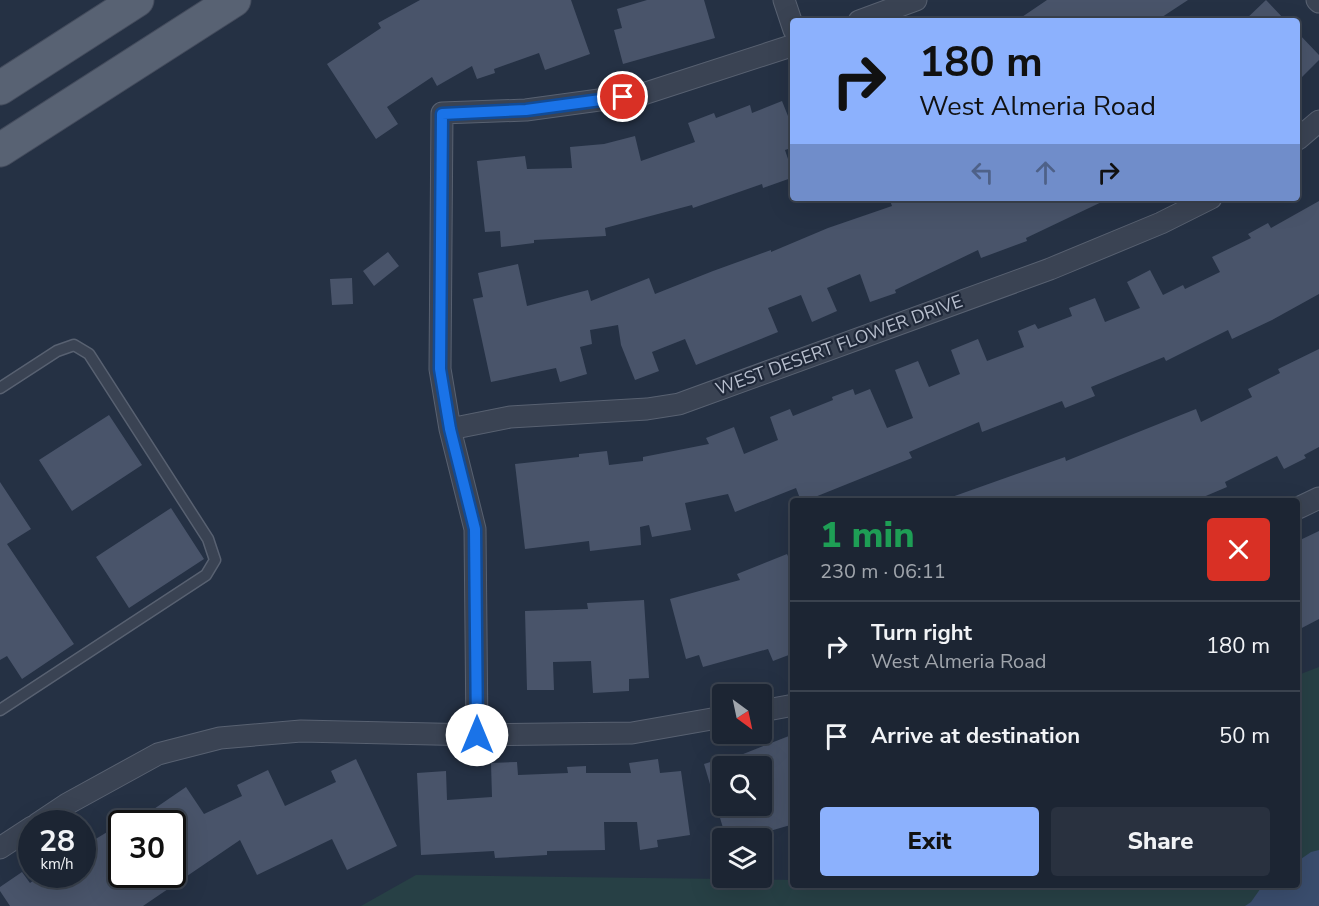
<!DOCTYPE html>
<meta charset="utf-8">
<style>
:root{--surface:#1c2533;--page:#29313f;--text:#f1f3f6;--muted:#a0a5ac;--line:#3a424e;--accent:#8cb1fd}
body{margin:0;font-family:"Nunito Sans",sans-serif;background:var(--page);color:var(--text);height:100vh;display:flex;flex-direction:column;font-size:22px;white-space:nowrap}
*{box-sizing:border-box;margin:0}
p{font-size:20px;color:var(--muted)}
.icon{flex:none;width:33px;height:33px;fill:none;stroke:currentColor;stroke-width:2;stroke-linecap:round;stroke-linejoin:round}
.map{position:relative;flex:1;overflow:hidden}
.sheet{position:absolute;left:790px;top:498px;width:510px;height:390px;display:flex;flex-direction:column;background:var(--surface);border-radius:6px;box-shadow:0 6px 24px #0002,0 0 0 2px var(--line)}
.sheet>*{flex:none}
.top-card{position:absolute;left:790px;top:18px;width:510px;height:183px;border-radius:6px;box-shadow:0 6px 24px #0002,0 0 0 2px var(--line);background:#8cb1fd;color:#111;overflow:hidden}
.needle{width:39px;rotate:147deg}
.controls{position:absolute;left:712px;top:684px;display:grid;gap:12px}
.controls a{display:grid;place-items:center;width:60px;height:60px;border-radius:6px;background:var(--surface);box-shadow:0 6px 24px #0002,0 0 0 2px var(--line);font-size:30px}
.speed{position:absolute;left:18px;top:810px;display:flex;gap:12px;font-size:30px;font-weight:700;text-align:center}
.speed>*{display:grid;place-content:center;width:78px;height:78px;border-radius:50%;background:var(--surface);box-shadow:0 6px 24px #0002,0 0 0 2px var(--line);line-height:1}
.speed small{font-size:15px;font-weight:400}
.speed .limit{border:3px solid #111;border-radius:9px;background:#fff;color:#111}
.pin{position:absolute;display:grid;place-items:center;width:51px;height:51px;color:#fff;margin:-26px;border:3px solid #fff;border-radius:50%;box-shadow:0 2px 6px #0007}
.me{position:absolute;width:66px;margin:-33px;rotate:0deg;stroke-linejoin:round;filter:drop-shadow(0 0 4px #0008)}
.turn{display:flex;align-items:center;gap:21px;height:126px;padding:0 30px;font-size:27px}
.turn .icon{width:78px;height:78px;stroke-width:2.5}
.turn b{display:block;font-size:42px;line-height:51px}
.lanes{display:flex;align-items:center;height:57px;padding:0 30px;background:#0003;justify-content:center;gap:30px;direction:ltr}
.lanes .off{opacity:.35}
.round{display:grid;place-items:center;flex:none;width:63px;height:63px;border-radius:6px;background:var(--page)}
.summary{display:flex;align-items:center;justify-content:space-between;height:102px;padding:0 30px}
h1{font-size:36px;font-weight:800;line-height:45px;color:#1e9e55}
.primary-button{display:flex;gap:12px;margin-top:auto;padding:12px 30px}
.primary-button a{flex:1;height:69px;border-radius:6px;background:var(--accent);color:#111;font-size:24px;font-weight:800;line-height:69px;text-align:center}
.primary-button a+a{background:var(--page);color:var(--text)}
ul{padding:0;list-style:none}
li{display:flex;align-items:center;gap:18px;height:90px;padding:0 30px;border-top:2px solid var(--line)}
li div{flex:1}
li b{display:block;font-size:22px}
li em{font-style:normal}
.map>svg:first-child{display:block}
.green{fill:#274045}
.water{fill:#3a4d6d}
.building{fill:#49546a;fill-rule:evenodd}
.lines{fill:none;stroke-linecap:round;stroke-linejoin:round}
.lane-casing{stroke:#586171;stroke-width:13}
.street-casing{stroke:#586171;stroke-width:23}
.primary-casing{stroke:#444c5d;stroke-width:35}
.lane{stroke:#3a4353;stroke-width:10}
.street{stroke:#3a4353;stroke-width:21}
.primary{stroke:#586273;stroke-width:33}
.route-casing{stroke:#114b97;stroke-width:15}
.route{stroke:#1a73e8;stroke-width:10}
.labels{text-anchor:middle;stroke-width:4.5;stroke-linejoin:round;paint-order:stroke}
.street-label{font-size:18px;fill:#b7becd;stroke:#1f2839}
</style>
<div class="map">
<svg width="1319" height="906" viewBox="0 0 1319 906">
<rect width="100%" height="100%" fill="#253144"/>
<path class="green" d="M 1319,667 L 1319,906 L 361,906 L 416,875 L 793,880 L 794,885 L 1298,885 L 1298,675 Z"/>
<path class="water" d="M 1319,850 L 1319,906 L 1245,906 L 1251,902 L 1263,885 L 1298,885 L 1298,861 L 1311,852 Z"/>
<path class="building" d="M 420,0 L 571,0 L 590,54 L 545,70 L 539,53 L 494,69 L 495,73 L 477,79 L 472,66 L 437,86 L 432,77 L 387,107 L 398,124 L 376,139 L 327,64 L 381,28 L 378,23 Z
M 647,0 L 704,0 L 715,38 L 623,64 L 614,30 L 622,28 L 617,9 Z
M 1047,0 L 1188,0 L 1156,21 L 1016,21 Z
M 1266,0 L 1286,21 L 1244,21 Z
M 1298,33 L 1319,55 L 1319,60 L 1298,81 Z
M 782,101 L 794,131 L 794,147 L 785,150 L 794,177 L 763,188 L 762,184 L 693,208 L 692,205 L 605,228 L 606,236 L 534,240 L 534,243 L 501,247 L 500,231 L 485,232 L 477,161 L 525,156 L 527,169 L 572,168 L 570,147 L 604,144 L 635,136 L 641,161 L 695,142 L 688,123 L 714,113 L 716,118 L 750,105 L 752,113 Z
M 889,198 L 1110,198 L 1026,238 L 1027,241 L 981,258 L 978,250 L 895,290 L 896,293 L 870,302 L 860,274 L 827,288 L 837,311 L 812,322 L 801,295 L 768,308 L 778,332 L 696,365 L 685,339 L 652,352 L 659,371 L 635,380 L 621,345 L 618,325 L 590,330 L 592,344 L 580,347 L 587,374 L 560,382 L 556,368 L 491,382 L 473,299 L 483,297 L 478,273 L 518,264 L 527,306 L 588,290 L 591,301 L 649,278 L 655,294 L 713,271 L 771,250 L 771,252 L 828,228 L 892,206 Z
M 1319,201 L 1319,294 L 1272,320 L 1232,339 L 1228,330 L 1166,361 L 1164,357 L 1091,387 L 1095,396 L 1065,408 L 1062,401 L 982,432 L 979,422 L 909,452 L 912,458 L 805,501 L 801,501 L 796,488 L 735,512 L 728,494 L 685,503 L 691,530 L 652,537 L 649,525 L 640,527 L 641,545 L 590,551 L 589,541 L 525,549 L 515,464 L 579,457 L 579,454 L 607,451 L 609,465 L 643,461 L 643,457 L 709,444 L 706,438 L 734,427 L 744,454 L 778,440 L 770,417 L 790,409 L 793,416 L 833,400 L 832,397 L 853,389 L 855,395 L 870,389 L 887,428 L 913,418 L 895,370 L 918,361 L 929,387 L 960,374 L 951,350 L 978,339 L 987,361 L 1024,347 L 1018,331 L 1035,324 L 1038,329 L 1072,316 L 1069,308 L 1095,298 L 1105,322 L 1140,308 L 1127,282 L 1150,270 L 1163,295 L 1183,285 L 1185,289 L 1220,272 L 1212,257 L 1251,238 L 1248,234 L 1268,223 L 1271,228 Z
M 388,252 L 399,266 L 374,286 L 363,271 Z
M 352,278 L 353,304 L 332,305 L 330,279 Z
M 1319,349 L 1319,447 L 1304,455 L 1306,458 L 1284,469 L 1277,456 L 1225,482 L 1227,487 L 1194,501 L 950,501 L 949,498 L 1065,457 L 1066,461 L 1196,409 L 1201,422 L 1252,397 L 1248,389 L 1280,373 L 1278,369 Z
M 109,415 L 142,465 L 72,511 L 39,460 Z
M 0,482 L 31,529 L 7,544 L 74,644 L 22,679 L 7,656 L 0,660 Z
M 171,508 L 204,559 L 129,608 L 96,557 Z
M 1319,531 L 1319,619 L 1298,630 L 1298,541 Z
M 787,554 L 794,569 L 794,653 L 773,661 L 768,649 L 703,667 L 699,655 L 686,659 L 670,599 L 740,580 L 737,574 Z
M 644,600 L 649,678 L 629,679 L 629,691 L 593,693 L 591,661 L 553,662 L 554,690 L 527,690 L 525,611 L 588,609 L 587,603 Z
M 794,734 L 794,824 L 745,838 L 726,838 L 704,764 L 723,758 L 723,762 ZM 723,766 L 762,766 L 762,806 L 723,806 Z
M 356,759 L 397,846 L 347,870 L 332,839 L 257,875 L 240,840 L 143,906 L 10,906 L 0,891 L 0,887 L 22,872 L 30,883 L 42,874 L 82,874 L 82,823 L 94,840 L 122,823 L 122,874 L 172,874 L 172,824 L 132,824 L 186,787 L 204,814 L 242,796 L 237,785 L 268,770 L 285,806 L 336,782 L 331,771 Z
M 658,759 L 660,773 L 681,771 L 690,835 L 657,840 L 658,847 L 640,850 L 637,822 L 604,822 L 605,850 L 547,851 L 547,855 L 495,858 L 494,851 L 421,855 L 417,773 L 446,771 L 447,800 L 492,797 L 491,763 L 517,762 L 518,775 L 568,773 L 567,767 L 586,766 L 586,773 L 631,773 L 629,763 Z"/>
<g class="lines">
<defs>
<path id="lane" d="M 0,388 L 57,351 L 74,345 L 89,354 L 208,539 L 215,560 L 206,575 L 0,710"/>
<path id="street" d="M 784,0 L 794,30
M 1317,0 L 1319,2
M 859,21 L 916,0
M 1298,139 L 1319,121
M 450,429 L 510,417 L 647,409 L 679,404 L 1050,269 L 1161,223 L 1211,198
M 1298,508 L 1319,498
M 762,711 L 794,705
M 477,735 L 475,529 L 450,429 L 440,369 L 442,113 L 526,110 L 643,94 L 794,45
M 37,824 L 67,804 L 158,754 L 220,738 L 301,731 L 477,735 L 632,733 L 723,717
M 0,848 L 32,827"/>
<path id="primary" d="M 0,88 L 137,0
M 0,150 L 234,0"/>
</defs>
<use href="#lane" class="lane-casing"/>
<use href="#street" class="street-casing"/>
<use href="#primary" class="primary-casing"/>
<use href="#lane" class="lane"/>
<use href="#street" class="street"/>
<use href="#primary" class="primary"/>
</g>
<g class="lines">
<defs>
<path id="route" d="M 477,735 L 475,529 L 450,429 L 440,369 L 442,114 L 526,110 L 623,97"/>
</defs>
<use href="#route" class="route-casing"/>
<use href="#route" class="route"/>
</g>
<g class="labels">
<g class="street-label">
<text transform="translate(839 345) rotate(-20)" y="6">WEST DESERT FLOWER DRIVE</text>
</g>
</g>
</svg>
<div class="controls">
<a><svg class="needle" viewBox="-14 -14 28 28"><path d="M0-13l5 13h-10z" fill="#e53935"/><path d="M0 13l5-13h-10z" fill="#a0a5ac"/></svg></a>
<a><svg class="icon" aria-label="search" viewBox="0 0 24 24"><circle cx="10" cy="10" r="6"/><path d="M15 15l6 6"/></svg></a>
<a><svg class="icon" aria-label="layers" viewBox="0 0 24 24"><path d="M12 4l9 5-9 5-9-5zM3 14l9 5 9-5"/></svg></a>
</div>
<div class="speed"><div>28<small>km/h</small></div><div class="limit">30</div></div>
<div class="pin" style="left:623px;top:97px;background:#d93025"><svg class="icon" aria-label="arrive" viewBox="0 0 24 24"><path d="M6 21V4h12l-3 4 3 4H6"/></svg></div>
<svg class="me" style="left:477px;top:735px" viewBox="-20 -20 40 40"><circle r="19" fill="#fff"/><path d="M0-13L10 11 0 6-10 11z" fill="#1a73e8"/></svg>
<div class="top-card">
<div class="turn"><svg class="icon" aria-label="right" viewBox="0 0 24 24"><path d="M7 20v-9h11M14 6l5 5-5 5"/></svg><div><b>180 m</b>West Almeria Road</div></div>
<div class="lanes"><svg class="icon off" aria-label="left" viewBox="0 0 24 24"><path d="M17 20v-9H6M10 6l-5 5 5 5"/></svg><svg class="icon off" aria-label="ahead" viewBox="0 0 24 24"><path d="M12 20V5M6 11l6-6 6 6"/></svg><svg class="icon" aria-label="right" viewBox="0 0 24 24"><path d="M7 20v-9h11M14 6l5 5-5 5"/></svg></div>
</div>
<section class="sheet">
<div class="summary"><div><h1>1 min</h1><p>230 m · 06:11</p></div><a class="round" style="background:#d93025;color:#fff"><svg class="icon" aria-label="close" viewBox="0 0 24 24"><path d="M6 6l12 12M18 6L6 18"/></svg></a></div>
<ul>
<li><svg class="icon" aria-label="right" viewBox="0 0 24 24"><path d="M7 20v-9h11M14 6l5 5-5 5"/></svg><div><b>Turn right</b><p>West Almeria Road</p></div><em>180 m</em></li>
<li><svg class="icon" aria-label="arrive" viewBox="0 0 24 24"><path d="M6 21V4h12l-3 4 3 4H6"/></svg><div><b>Arrive at destination</b></div><em>50 m</em></li>
</ul>
<div class="primary-button"><a>Exit</a><a>Share</a></div>
</section>
</div>
